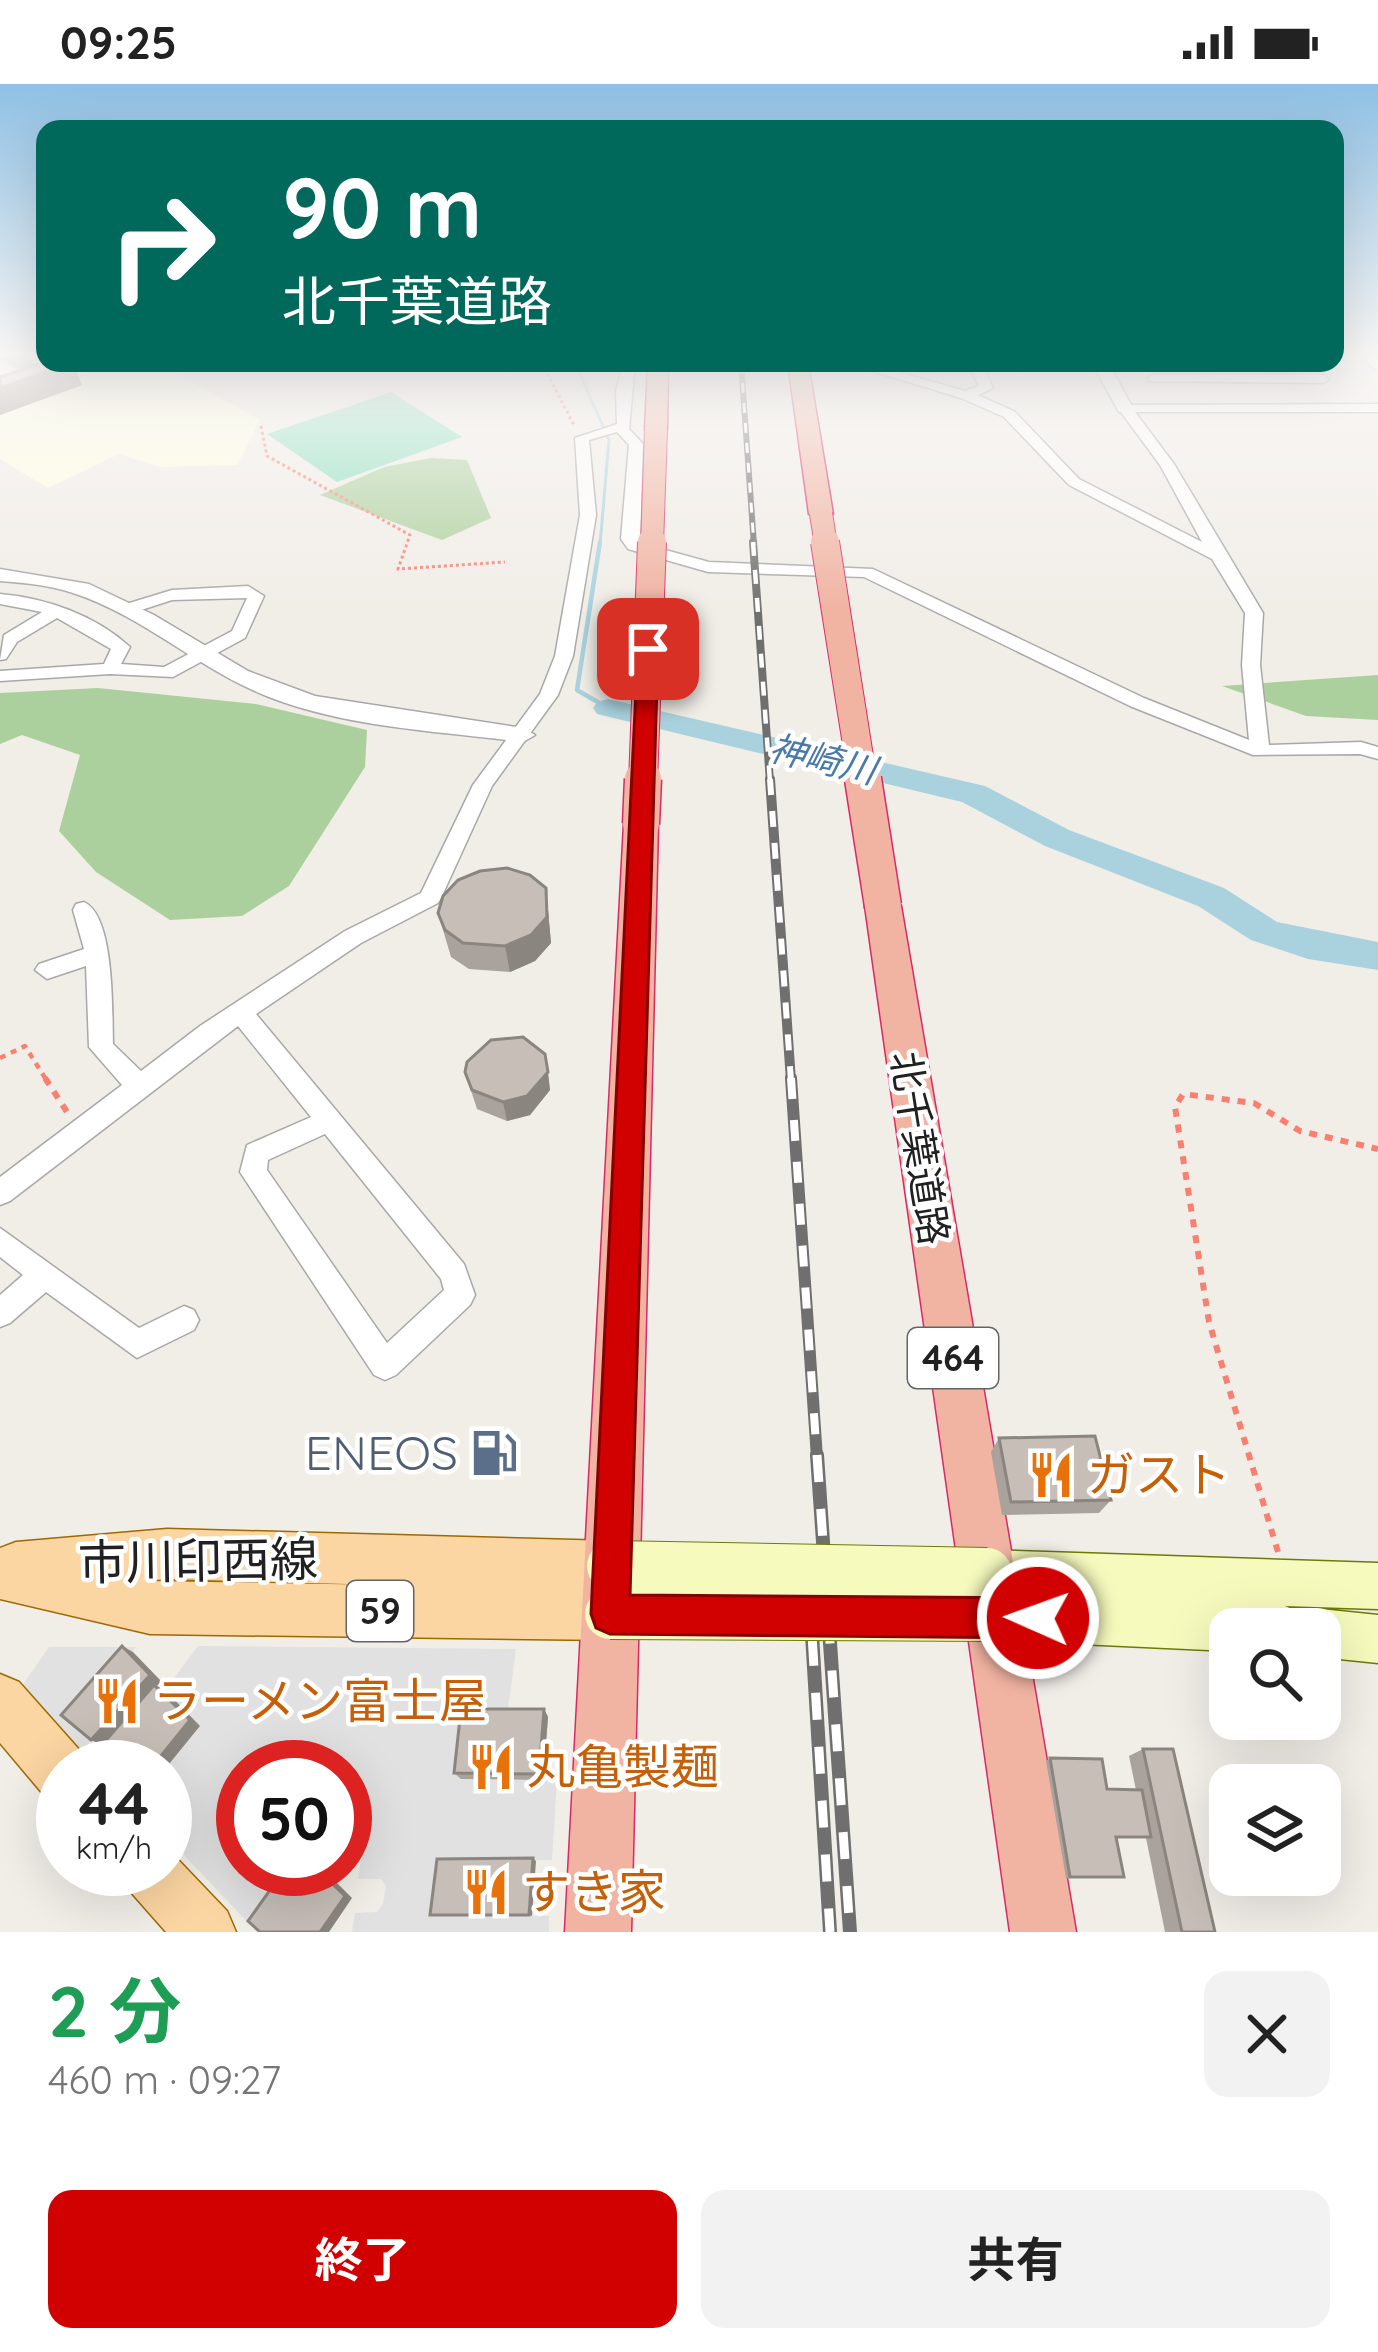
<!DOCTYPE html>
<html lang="ja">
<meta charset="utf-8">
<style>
:root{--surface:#fff;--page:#f2f2f2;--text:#222;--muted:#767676;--accent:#d10101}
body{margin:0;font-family:Quicksand,"Noto Sans JP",sans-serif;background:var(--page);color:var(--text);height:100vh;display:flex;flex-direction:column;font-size:45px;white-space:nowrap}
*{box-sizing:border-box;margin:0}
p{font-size:39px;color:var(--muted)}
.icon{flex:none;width:66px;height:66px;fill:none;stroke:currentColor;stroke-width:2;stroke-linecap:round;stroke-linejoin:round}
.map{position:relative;height:1848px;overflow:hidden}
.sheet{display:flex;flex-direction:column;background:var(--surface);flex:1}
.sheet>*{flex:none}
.hud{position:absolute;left:36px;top:36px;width:1308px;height:252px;border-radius:24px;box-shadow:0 12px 48px #0002;background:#00695c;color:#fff;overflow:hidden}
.tools{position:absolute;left:1209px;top:1524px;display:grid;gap:24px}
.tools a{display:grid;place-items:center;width:132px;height:132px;border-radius:24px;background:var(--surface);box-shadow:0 12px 48px #0002;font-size:60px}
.speed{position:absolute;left:36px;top:1656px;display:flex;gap:24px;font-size:60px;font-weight:700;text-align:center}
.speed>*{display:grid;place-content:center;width:156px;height:156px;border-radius:50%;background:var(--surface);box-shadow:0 12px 48px #0002;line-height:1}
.speed small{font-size:30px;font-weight:400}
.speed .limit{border:18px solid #d22;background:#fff;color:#111}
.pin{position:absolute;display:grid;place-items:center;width:102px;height:102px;color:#fff;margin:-51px;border-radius:24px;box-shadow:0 6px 18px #0006}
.me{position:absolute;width:132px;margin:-66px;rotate:272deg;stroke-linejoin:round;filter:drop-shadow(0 0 9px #0008)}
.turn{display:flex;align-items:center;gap:42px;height:252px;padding:0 48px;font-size:54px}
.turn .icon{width:156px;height:156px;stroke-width:2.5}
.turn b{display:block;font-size:84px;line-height:102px}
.round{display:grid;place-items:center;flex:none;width:126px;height:126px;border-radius:24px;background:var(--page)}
.summary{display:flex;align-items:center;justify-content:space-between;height:204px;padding:0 48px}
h1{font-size:72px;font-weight:700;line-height:90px;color:#1e9e55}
.button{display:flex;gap:24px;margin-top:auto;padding:24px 48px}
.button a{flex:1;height:138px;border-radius:24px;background:var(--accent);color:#fff;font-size:48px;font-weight:700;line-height:138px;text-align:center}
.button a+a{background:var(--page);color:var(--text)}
.status{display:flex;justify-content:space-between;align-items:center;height:84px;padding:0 60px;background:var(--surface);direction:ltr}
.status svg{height:33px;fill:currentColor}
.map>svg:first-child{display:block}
.education{fill:#ffffe3}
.forest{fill:#acd09d}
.pitch{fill:#87dfbd}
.parking{fill:#e1e1e1}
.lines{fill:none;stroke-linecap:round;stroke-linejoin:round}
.stream-far1{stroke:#a9d2de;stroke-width:3}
.stream{stroke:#a9d2de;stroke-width:4.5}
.river{fill:#a9d2de;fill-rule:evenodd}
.minor-casing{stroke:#a8a8a8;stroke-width:3}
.tertiary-casing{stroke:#a8a8a8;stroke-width:3}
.secondary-casing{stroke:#6e7a06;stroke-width:3}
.primary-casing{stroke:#9d6901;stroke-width:3}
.trunk-casing{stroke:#db2966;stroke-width:3}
.path-far2{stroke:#f97f71;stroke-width:3;stroke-dasharray:3 3;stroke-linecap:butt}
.path-far1{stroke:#f97f71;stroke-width:4.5;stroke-dasharray:6 6;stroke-linecap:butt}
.path{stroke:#f97f71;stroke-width:6;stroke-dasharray:8 8;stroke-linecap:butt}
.minor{fill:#fff;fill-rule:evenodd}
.tertiary{fill:#fff;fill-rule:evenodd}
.secondary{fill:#f6fabd;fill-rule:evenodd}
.primary{fill:#fbd5a2;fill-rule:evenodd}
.trunk{fill:#f1b3a2;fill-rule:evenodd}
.rail-far4-casing{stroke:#6f6f6f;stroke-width:6}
.rail-far3-casing{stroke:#6f6f6f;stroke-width:8}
.rail-far2-casing{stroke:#6f6f6f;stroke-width:10}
.rail-far1-casing{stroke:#6f6f6f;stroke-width:12}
.rail-casing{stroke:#6f6f6f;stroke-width:14}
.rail-far4{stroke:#fff;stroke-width:3;stroke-dasharray:10;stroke-linecap:butt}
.rail-far3{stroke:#fff;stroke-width:4.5;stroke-dasharray:14;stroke-linecap:butt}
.rail-far2{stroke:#fff;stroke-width:6;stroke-dasharray:16;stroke-linecap:butt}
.rail-far1{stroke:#fff;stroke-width:8;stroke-dasharray:21;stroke-linecap:butt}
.rail{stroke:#fff;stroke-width:9;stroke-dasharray:27;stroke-linecap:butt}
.secondary-bridge-casing{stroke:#6e7a06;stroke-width:52;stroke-linecap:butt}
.trunk-bridge-far2-casing{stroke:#db2966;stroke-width:24;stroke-linecap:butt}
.trunk-bridge-far1-casing{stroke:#db2966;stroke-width:30;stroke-linecap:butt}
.trunk-bridge-casing{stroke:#db2966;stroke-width:39;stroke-linecap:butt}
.secondary-bridge{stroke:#f6fabd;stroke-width:50}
.trunk-bridge-far2{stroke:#f1b3a2;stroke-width:22}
.trunk-bridge-far1{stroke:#f1b3a2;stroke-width:28}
.trunk-bridge{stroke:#f1b3a2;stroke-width:36}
.wall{fill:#aaa39d}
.shaded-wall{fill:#8b8580}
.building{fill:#c6beb7;stroke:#8b8580;stroke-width:3}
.route{fill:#d10101;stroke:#880101;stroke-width:3}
.labels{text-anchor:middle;stroke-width:9;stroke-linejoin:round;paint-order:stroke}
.far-water-label{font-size:36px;font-style:italic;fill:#497aa9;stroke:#fff}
.shield{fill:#fff;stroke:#646464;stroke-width:3}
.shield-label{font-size:36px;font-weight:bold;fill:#212121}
.street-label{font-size:39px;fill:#212121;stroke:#fff}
.near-service-label{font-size:48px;fill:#4e5e75;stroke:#fff;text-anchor:end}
.near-food-label{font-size:48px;fill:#c56008;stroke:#fff;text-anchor:start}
.near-street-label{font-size:48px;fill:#212121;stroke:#fff}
</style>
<div class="status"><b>09:25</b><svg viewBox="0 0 49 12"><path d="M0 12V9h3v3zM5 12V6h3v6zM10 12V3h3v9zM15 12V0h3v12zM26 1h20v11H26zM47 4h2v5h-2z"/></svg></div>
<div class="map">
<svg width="1378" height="1848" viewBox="0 0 1378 1848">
<rect width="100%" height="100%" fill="#f1eee8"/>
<path class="education" d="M 0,272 L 45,279 L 201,279 L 176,289 L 260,336 L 237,381 L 160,383 L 119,370 L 48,404 L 0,375 Z"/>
<path class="forest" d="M 431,374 L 467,376 L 491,434 L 442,456 L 320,411 L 384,383 Z
M 1378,591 L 1378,636 L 1306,632 L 1222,602 Z
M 98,604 L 256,620 L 367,646 L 365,683 L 289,802 L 242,832 L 170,836 L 96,788 L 59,747 L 80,671 L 22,651 L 0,660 L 0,609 Z"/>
<path class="pitch" d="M 391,308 L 462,353 L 337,398 L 267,350 Z"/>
<path class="parking" d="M 198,1562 L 516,1565 L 507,1632 L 461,1695 L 557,1696 L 552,1776 L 442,1777 L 436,1831 L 549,1832 L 549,1848 L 352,1848 L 355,1829 L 377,1828 L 383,1820 L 386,1802 L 381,1795 L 358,1795 L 363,1763 L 345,1763 L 345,1683 L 243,1683 L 243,1785 L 296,1785 L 255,1846 L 165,1751 L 165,1685 L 200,1642 L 165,1606 Z
M 49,1563 L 136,1563 L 74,1635 L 94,1653 L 78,1672 L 19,1606 Z"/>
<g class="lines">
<path class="stream-far1" d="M 575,279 L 609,356 L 600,461"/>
<path class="stream" d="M 600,458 L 577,606 L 608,624"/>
<path class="river" d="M 608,615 L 985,702 L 1069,746 L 1224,804 L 1277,838 L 1378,858 L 1378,886 L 1308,875 L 1251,856 L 1198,822 L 1045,762 L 962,718 L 597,630 L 593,624 L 597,618 Z"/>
<defs>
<path id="minor" d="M 1361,272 L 1374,272 L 1378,276 L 1378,288 Z
M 623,279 L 635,279 L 629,345 L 643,360 L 640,459 L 709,478 L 873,485 L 1144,614 L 1249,656 L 1242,581 L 1245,529 L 1212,475 L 1069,401 L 1004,333 L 961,314 L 846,279 L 866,279 L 892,286 L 897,280 L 982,280 L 993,304 L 978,311 L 1014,327 L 1079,395 L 1202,458 L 1160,381 L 1118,324 L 1120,321 L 1378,320 L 1378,328 L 1135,328 L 1174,380 L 1263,529 L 1260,581 L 1269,661 L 1361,658 L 1378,663 L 1378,675 L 1360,670 L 1253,671 L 1130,622 L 864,493 L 708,488 L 628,465 L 621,455 L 629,361 L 617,348 L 589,356 L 596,431 L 573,572 L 558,611 L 492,702 L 441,814 L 438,819 L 361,859 L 256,930 L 464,1180 L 475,1211 L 470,1221 L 396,1291 L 385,1296 L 374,1291 L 240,1088 L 247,1061 L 311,1033 L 238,942 L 10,1117 L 0,1121 L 0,1093 L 122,1001 L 89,963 L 86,882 L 47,895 L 35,886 L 39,880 L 84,865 L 73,826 L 76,820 L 84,818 C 115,832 112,928 113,960 L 141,987 L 200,942 L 345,847 L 421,809 L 473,701 L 540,610 L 555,572 L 580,431 L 575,354 L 617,340 L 616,308 ZM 972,287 L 979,302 L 965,307 L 898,288 ZM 325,1050 L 441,1195 L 444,1206 L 387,1259 L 267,1086 L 268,1076 Z
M 1154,290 L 1323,291 L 1329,295 L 1323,299 L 1149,297 L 1148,294 Z
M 248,502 L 264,512 L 245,554 L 173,593 L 110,590 L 0,597 L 0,587 L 104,580 L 111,565 L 57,534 L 17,558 L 6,575 L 0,576 L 4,551 L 42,528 L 0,520 L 0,510 C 46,514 95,531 130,563 L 121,580 L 164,583 L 232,547 L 247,514 L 172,516 L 129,530 L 123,529 L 123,521 L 172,506 Z
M 0,1144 L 139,1244 L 184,1222 L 194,1226 L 199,1236 L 194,1246 L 137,1274 L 46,1208 L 10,1239 L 0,1243 L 0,1211 L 23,1191 L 0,1173 Z"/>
<path id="tertiary" d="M 1092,279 L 1108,279 L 1133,324 L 1131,328 L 1119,328 Z
M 0,485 L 89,500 L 154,531 L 248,587 L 315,612 L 523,644 L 535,651 L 523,658 C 438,647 349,644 269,613 C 199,586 144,532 73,509 C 49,501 25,499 0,497 Z"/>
<path id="secondary" d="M 987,1466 L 1378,1479 L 1378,1525 L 1285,1522 L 1299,1528 L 1302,1535 L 1320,1525 L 1378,1531 L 1378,1579 L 1320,1573 L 1320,1545 L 1230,1545 L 1230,1567 L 994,1556 L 977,1549 L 970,1532 L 977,1515 L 986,1512 L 971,1505 L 964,1489 L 971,1473 Z"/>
<path id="primary" d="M 167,1445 L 612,1457 L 630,1464 L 637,1482 L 630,1500 L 615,1506 L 628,1512 L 636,1530 L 628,1548 L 610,1556 L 150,1550 L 0,1515 L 0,1464 L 16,1458 ZM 167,1495 L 385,1501 L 145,1497 Z
M 0,1590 L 19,1598 L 83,1670 L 88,1683 L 63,1683 L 63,1718 L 43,1710 L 0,1659 Z
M 165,1762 L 227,1827 L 236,1848 L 166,1848 L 129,1806 L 121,1785 L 165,1785 Z"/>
<path id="trunk" d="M 648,279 L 668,279 L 667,346 L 656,353 L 645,346 Z
M 788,279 L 808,279 L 833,430 L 821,437 L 809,430 Z
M 641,729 L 653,732 L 658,740 L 631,1848 L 565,1848 L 624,740 L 629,732 Z
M 883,809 L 896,813 L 901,822 L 1076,1848 L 1010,1848 L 865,822 L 870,813 Z"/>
</defs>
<use href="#minor" class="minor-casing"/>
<use href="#tertiary" class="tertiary-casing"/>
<use href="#secondary" class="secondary-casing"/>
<use href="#primary" class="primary-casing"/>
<use href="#trunk" class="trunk-casing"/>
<path class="path-far2" d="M 542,279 L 575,343
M 261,342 L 267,372 L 410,451 L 398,485 L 505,478"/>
<path class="path-far1" d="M 0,974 L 25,962 L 47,997"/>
<path class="path" d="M 45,994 L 69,1031
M 1278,1468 L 1209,1238 L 1175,1023 L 1183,1010 L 1254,1019 L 1300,1047 L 1378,1065"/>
<use href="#minor" class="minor"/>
<use href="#tertiary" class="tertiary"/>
<use href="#secondary" class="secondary"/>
<use href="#primary" class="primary"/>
<use href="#trunk" class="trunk"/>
<defs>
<path id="rail-far4" d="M 741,279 L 754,461"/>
<path id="rail-far3" d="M 753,458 L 770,698"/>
<path id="rail-far2" d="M 770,695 L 791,997"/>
<path id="rail-far1" d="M 791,994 L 817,1374"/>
<path id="rail" d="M 817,1371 L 850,1848
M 809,1501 L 830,1848"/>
</defs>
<use href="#rail-far4" class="rail-far4-casing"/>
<use href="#rail-far3" class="rail-far3-casing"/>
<use href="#rail-far2" class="rail-far2-casing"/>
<use href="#rail-far1" class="rail-far1-casing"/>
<use href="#rail" class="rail-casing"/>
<use href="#rail-far4" class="rail-far4"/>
<use href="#rail-far3" class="rail-far3"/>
<use href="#rail-far2" class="rail-far2"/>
<use href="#rail-far1" class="rail-far1"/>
<use href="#rail" class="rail"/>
<defs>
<path id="secondary-bridge" d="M 612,1482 L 987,1489
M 610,1530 L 994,1532"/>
<path id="trunk-bridge-far2" d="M 821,430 L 826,461
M 652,461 L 656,346"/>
<path id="trunk-bridge-far1" d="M 825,458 L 863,698
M 643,698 L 652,458"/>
<path id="trunk-bridge" d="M 863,695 L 883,822
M 641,740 L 643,695"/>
</defs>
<use href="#secondary-bridge" class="secondary-bridge-casing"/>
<use href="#trunk-bridge-far2" class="trunk-bridge-far2-casing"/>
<use href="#trunk-bridge-far1" class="trunk-bridge-far1-casing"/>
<use href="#trunk-bridge" class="trunk-bridge-casing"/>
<use href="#secondary-bridge" class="secondary-bridge"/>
<use href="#trunk-bridge-far2" class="trunk-bridge-far2"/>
<use href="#trunk-bridge-far1" class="trunk-bridge-far1"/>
<use href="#trunk-bridge" class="trunk-bridge"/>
</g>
<path class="wall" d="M 0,272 L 45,272 L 73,279 L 82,301 L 0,331 L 0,293 L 20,287 L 3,278 L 0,279 Z
M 546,804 L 551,859 L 535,877 L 510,888 L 469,885 L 451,873 L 438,829 Z
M 545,970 L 550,1006 L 530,1031 L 507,1037 L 477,1025 L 465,988 Z
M 999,1354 L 1111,1416 L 1099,1429 L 1002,1431 L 991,1368 Z
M 544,1625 L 548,1633 L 543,1696 L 461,1695 L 454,1689 Z
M 1143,1665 L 1215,1848 L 1165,1848 L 1146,1754 L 1117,1754 L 1124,1793 L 1066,1794 L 1046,1677 L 1050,1674 L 1107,1705 L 1136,1706 L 1129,1672 Z"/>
<path class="shaded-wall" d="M 73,279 L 82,301 L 0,331 L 0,304 Z
M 546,804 L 551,859 L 535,877 L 510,888 L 505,862 Z
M 548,988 L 550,1006 L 530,1031 L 507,1037 L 503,1018 Z
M 122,1562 L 133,1568 L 161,1597 L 157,1602 L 165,1606 L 200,1642 L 165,1685 L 165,1683 L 152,1683 L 91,1656 Z
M 544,1625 L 548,1633 L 543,1696 L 539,1690 Z
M 533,1774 L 536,1777 L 532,1832 L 529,1831 Z
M 317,1785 L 323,1785 L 352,1814 L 329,1848 L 320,1848 Z"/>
<path class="building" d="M 17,272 L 45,272 L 45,278 L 35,281 Z
M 45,278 L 71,279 L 0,304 L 0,293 Z
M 507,784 L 530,791 L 546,804 L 547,833 L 531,851 L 505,862 L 463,859 L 445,846 L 438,829 L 443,812 L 458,796 L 480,787 Z
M 523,953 L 545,970 L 548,988 L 527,1012 L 503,1018 L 472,1006 L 465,988 L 467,978 L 491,956 Z
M 1095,1352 L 1111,1416 L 1011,1418 L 999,1354 Z
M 122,1562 L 150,1591 L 91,1656 L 61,1631 Z
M 154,1601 L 190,1636 L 152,1683 L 106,1683 L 94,1670 Z
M 461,1625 L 544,1625 L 539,1690 L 454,1689 Z
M 1143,1665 L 1173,1665 L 1215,1848 L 1182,1848 Z
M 1050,1674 L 1102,1675 L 1107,1705 L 1142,1706 L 1151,1753 L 1116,1753 L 1124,1793 L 1070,1793 Z
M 533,1774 L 529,1831 L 430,1831 L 437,1775 Z
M 285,1785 L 317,1785 L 345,1812 L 320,1848 L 260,1848 L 248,1837 Z"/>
<linearGradient id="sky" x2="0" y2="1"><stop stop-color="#8fc0e4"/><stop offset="0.51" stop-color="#f9f7f5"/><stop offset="1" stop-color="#f9f7f5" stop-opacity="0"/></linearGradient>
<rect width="1378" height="530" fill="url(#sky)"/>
<path class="route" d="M 648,559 L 658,565 L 630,1511 L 1038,1514 L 1052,1520 L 1057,1534 L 1052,1548 L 1038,1554 L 610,1550 L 596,1544 L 591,1530 L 638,565 Z"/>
<defs>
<symbol id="fuel-bare" viewBox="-9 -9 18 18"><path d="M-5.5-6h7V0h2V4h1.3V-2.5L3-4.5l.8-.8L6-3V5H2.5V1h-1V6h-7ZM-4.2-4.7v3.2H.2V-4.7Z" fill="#5c6f8a" stroke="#fff" stroke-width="2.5" paint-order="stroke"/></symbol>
<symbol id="restaurant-bare" viewBox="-9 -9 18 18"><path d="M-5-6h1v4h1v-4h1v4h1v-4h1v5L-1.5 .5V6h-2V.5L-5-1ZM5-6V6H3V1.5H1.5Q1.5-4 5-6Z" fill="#e8710a" stroke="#fff" stroke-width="2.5" paint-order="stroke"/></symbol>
</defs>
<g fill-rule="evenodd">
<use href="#fuel-bare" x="461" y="1336" width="66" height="66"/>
<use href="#restaurant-bare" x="1018" y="1358" width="66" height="66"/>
<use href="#restaurant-bare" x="84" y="1584" width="66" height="66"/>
<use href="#restaurant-bare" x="458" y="1650" width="66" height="66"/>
<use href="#restaurant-bare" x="453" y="1775" width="66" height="66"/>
</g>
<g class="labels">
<g class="far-water-label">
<text transform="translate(823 675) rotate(13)" y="13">神崎川</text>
</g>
<g class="shield">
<rect x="908" y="1244" width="90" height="60" rx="9"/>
<rect x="347" y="1497" width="66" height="60" rx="9"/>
</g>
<g class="shield-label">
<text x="953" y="1287">464</text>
<text x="380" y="1540">59</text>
</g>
<g class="street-label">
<text transform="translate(920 1064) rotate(81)" y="14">北千葉道路</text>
</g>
<g class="near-service-label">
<text x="458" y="1386">ENEOS</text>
</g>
<g class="near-food-label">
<text x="1087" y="1408">ガスト</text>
<text x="153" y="1634">ラーメン富士屋</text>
<text x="527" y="1700">丸亀製麺</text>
<text x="522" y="1825">すき家</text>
</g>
<g class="near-street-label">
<text transform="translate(198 1477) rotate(-1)" y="17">市川印西線</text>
</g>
</g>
</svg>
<div class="tools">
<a><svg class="icon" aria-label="search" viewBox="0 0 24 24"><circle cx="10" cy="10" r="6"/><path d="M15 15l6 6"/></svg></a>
<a><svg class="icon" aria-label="layers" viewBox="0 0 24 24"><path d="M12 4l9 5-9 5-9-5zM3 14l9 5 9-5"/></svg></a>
</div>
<div class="speed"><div>44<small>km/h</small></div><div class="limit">50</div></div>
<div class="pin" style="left:648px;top:565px;background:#d93025"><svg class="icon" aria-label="arrive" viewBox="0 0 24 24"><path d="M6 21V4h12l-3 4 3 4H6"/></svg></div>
<svg class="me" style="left:1038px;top:1534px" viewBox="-20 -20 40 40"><circle r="17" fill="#d10101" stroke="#fff" stroke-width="3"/><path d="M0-11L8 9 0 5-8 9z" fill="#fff"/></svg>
<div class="hud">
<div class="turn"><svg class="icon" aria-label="right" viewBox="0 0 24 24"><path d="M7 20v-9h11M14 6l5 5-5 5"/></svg><div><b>90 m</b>北千葉道路</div></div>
</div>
</div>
<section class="sheet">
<div class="summary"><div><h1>2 分</h1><p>460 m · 09:27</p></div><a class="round"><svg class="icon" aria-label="close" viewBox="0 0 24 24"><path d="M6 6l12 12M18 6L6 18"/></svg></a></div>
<div class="button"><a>終了</a><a>共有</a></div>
</section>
